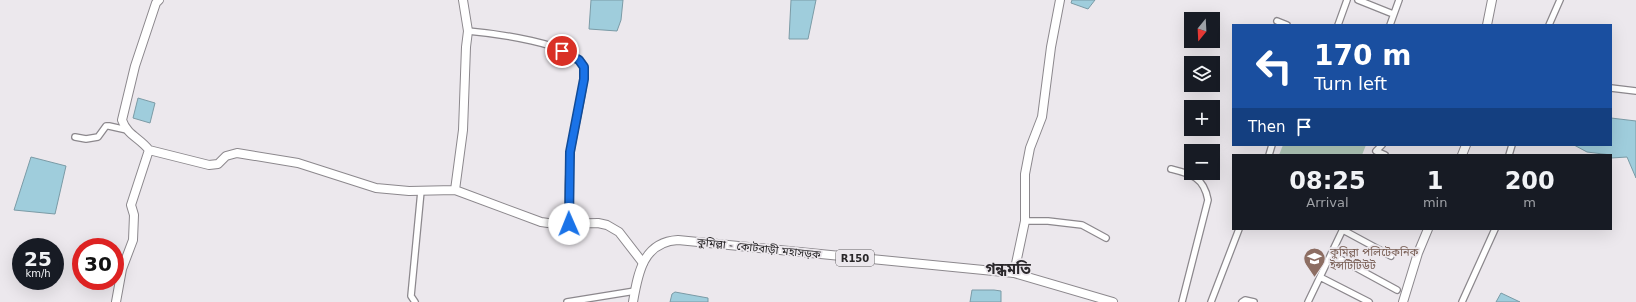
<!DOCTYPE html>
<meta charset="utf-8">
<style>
:root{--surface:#171b24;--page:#242831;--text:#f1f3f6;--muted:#9ea1a6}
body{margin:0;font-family:"DejaVu Sans","Noto Sans Bengali",sans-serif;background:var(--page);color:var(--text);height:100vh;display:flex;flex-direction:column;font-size:15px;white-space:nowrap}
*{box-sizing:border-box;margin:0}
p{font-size:13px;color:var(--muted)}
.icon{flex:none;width:22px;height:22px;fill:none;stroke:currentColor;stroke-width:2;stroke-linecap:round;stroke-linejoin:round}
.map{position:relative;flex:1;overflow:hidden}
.side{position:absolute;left:1232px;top:154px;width:380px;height:76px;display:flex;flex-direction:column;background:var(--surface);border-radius:0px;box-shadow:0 4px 16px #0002}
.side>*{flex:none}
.top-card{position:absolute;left:1232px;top:24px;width:380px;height:122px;border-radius:0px;box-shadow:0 4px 16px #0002;background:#1a4fa0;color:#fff;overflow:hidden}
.needle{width:26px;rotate:198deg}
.tools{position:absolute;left:1184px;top:12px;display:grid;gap:8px}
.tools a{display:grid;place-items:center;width:36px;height:36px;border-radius:0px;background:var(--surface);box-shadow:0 4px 16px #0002;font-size:20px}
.speed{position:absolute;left:12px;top:238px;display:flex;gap:8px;font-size:20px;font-weight:700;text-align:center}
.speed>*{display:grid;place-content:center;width:52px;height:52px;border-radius:50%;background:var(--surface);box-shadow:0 4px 16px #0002;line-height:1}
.speed small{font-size:10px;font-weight:400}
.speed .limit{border:6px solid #d22;background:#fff;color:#111}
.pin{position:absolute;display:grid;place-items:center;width:34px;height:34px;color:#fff;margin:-17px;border:2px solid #fff;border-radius:50%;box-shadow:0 1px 4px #0007}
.me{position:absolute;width:44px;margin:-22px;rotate:359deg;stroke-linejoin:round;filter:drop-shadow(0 0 3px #0008)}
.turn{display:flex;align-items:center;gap:14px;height:84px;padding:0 16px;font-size:18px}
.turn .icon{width:52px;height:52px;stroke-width:2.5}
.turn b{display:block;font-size:28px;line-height:34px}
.then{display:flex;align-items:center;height:38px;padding:0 16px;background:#0003;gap:8px;font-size:15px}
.eta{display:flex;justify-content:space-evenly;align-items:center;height:68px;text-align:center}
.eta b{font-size:24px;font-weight:700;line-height:28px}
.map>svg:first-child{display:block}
.green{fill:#b2c9ba}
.water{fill:#9fcddc;stroke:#7b9ba6}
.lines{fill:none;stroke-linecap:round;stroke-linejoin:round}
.street-casing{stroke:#8c888d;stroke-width:8}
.secondary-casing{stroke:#8c888d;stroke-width:10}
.primary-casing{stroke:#8c888d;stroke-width:10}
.street{stroke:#fff;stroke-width:5.5}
.secondary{stroke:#fff;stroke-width:8}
.primary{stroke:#fff;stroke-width:8}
.route-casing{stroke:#114b97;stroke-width:10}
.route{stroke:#1a73e8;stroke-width:7}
.labels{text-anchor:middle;stroke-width:3.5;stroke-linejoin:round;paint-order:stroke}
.shield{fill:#ece8ed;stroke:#636063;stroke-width:1}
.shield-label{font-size:10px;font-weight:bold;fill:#282628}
.street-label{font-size:11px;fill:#282628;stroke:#ece8ed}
.education-label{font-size:11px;fill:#785e54;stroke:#ece8ed;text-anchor:start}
.district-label{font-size:15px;font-weight:bold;fill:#2b282c;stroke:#ece8ed}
</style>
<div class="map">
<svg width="1636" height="302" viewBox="0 0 1636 302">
<rect width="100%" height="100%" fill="#ece8ed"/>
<path class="green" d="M 1283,145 L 1366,145 L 1362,155 L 1279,155 Z"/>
<path class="water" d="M 591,0 L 623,0 L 621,20 L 617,31 L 589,29 Z
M 791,0 L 816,0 L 808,39 L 789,39 Z
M 1072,0 L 1095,0 L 1088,9 L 1071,3 Z
M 138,98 L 155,103 L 150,123 L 133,118 Z
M 1611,118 L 1636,121 L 1636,178 L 1627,157 L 1611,158 L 1611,155 L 1587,152 L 1574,145 L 1611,145 Z
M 31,157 L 66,166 L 55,214 L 14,210 Z
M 972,290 L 994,290 L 1001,291 L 1001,302 L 970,302 Z
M 675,292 L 708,298 L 708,302 L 670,302 L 672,294 Z
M 1501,293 L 1520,302 L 1496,302 Z"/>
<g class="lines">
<defs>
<path id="street" d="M 1358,0 L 1393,14
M 1277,21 L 1287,25
M 1338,25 L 1347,0
M 1390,25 L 1399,0
M 1549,25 L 1560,0
M 468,31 C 490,33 577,43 584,67 C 587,80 573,134 571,151 C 568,175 568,200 569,224
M 1611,88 L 1636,91
M 75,137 L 86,139 L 98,137 L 106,126 L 109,126 L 127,130
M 1382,145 L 1376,151 L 1385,155
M 1269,155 L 1272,145
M 1509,155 L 1512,145
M 1171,169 C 1191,174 1204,177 1208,200 L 1182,302
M 1025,221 L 1048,221 L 1082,225 L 1106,238
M 1343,230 L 1391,256
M 1331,254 L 1397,290
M 1320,277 L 1369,302
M 415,302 L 411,296 L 421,191
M 567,302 L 635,291
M 1211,302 L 1239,229
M 1242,302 L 1245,300 L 1254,302
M 1308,302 L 1343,229
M 1462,302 L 1495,229"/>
<path id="secondary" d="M 159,0 L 156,3 L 135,66 L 122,120 C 127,135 140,138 149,150 L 209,165 L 218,164 L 226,156 L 237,153 L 298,163 L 376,188 L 409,191 L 455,190 L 541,222 L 555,224 L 598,223 L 607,225 L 619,232 L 643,263
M 1487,25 L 1492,0
M 1462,155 L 1466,145
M 455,190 L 463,130 L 466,47 L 468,31 L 463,0
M 1014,273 L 1025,221 L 1025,174 L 1030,148 L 1042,117 L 1051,47 L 1060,0
M 116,302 L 122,269 L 133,240 L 134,215 L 131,205 L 149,150
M 1403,302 L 1418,253 L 1428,229"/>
<path id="primary" d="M 633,302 C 638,273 643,242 678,240 L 1014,273 L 1113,302"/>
</defs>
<use href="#street" class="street-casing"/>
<use href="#secondary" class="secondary-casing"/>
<use href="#primary" class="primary-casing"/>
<use href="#street" class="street"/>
<use href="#secondary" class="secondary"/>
<use href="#primary" class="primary"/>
</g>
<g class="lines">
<defs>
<path id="route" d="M 562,51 L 579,60 L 584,67 L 584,79 L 570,152 L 569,224"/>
</defs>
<use href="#route" class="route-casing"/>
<use href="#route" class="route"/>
</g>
<defs>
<symbol id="university-pin" viewBox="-11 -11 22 30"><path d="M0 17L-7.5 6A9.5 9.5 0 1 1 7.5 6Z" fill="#8d6e63" stroke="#ece8ed"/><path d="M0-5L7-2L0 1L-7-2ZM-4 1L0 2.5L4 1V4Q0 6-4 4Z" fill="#fff"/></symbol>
</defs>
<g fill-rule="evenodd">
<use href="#university-pin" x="1302" y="246" width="25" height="34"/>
</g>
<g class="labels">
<rect class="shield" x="836" y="250" width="38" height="16" rx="3"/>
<g class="shield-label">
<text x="855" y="262">R150</text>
</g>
<g class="street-label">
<text transform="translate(759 248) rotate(6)" y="4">কুমিল্লা - কোটবাড়ী মহাসড়ক</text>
</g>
<g class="education-label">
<text x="1330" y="256">কুমিল্লা পলিটেকনিক<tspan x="1330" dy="13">ইন্সটিটিউট</tspan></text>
</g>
<g class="district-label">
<text x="1008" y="274">গন্ধমতি</text>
</g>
</g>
</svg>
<div class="tools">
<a><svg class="needle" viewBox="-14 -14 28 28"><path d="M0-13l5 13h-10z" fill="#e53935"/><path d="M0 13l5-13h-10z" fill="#9ea1a6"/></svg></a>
<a><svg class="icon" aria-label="layers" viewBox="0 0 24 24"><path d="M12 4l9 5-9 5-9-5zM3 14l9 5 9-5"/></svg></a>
<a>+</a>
<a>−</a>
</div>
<div class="speed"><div>25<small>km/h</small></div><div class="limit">30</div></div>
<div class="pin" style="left:562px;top:51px;background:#d93025"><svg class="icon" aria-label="arrive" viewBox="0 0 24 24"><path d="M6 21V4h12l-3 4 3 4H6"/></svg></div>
<svg class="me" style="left:569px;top:224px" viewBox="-20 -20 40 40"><circle r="19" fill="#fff"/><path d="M0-13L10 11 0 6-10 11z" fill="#1a73e8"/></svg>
<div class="top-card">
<div class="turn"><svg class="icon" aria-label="left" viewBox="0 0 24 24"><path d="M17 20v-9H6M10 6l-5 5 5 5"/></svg><div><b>170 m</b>Turn left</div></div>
<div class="then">Then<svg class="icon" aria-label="arrive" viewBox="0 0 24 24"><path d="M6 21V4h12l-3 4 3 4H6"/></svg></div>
</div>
<section class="side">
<div class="eta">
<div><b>08:25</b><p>Arrival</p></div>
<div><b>1</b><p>min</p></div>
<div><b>200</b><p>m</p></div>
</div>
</section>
</div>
